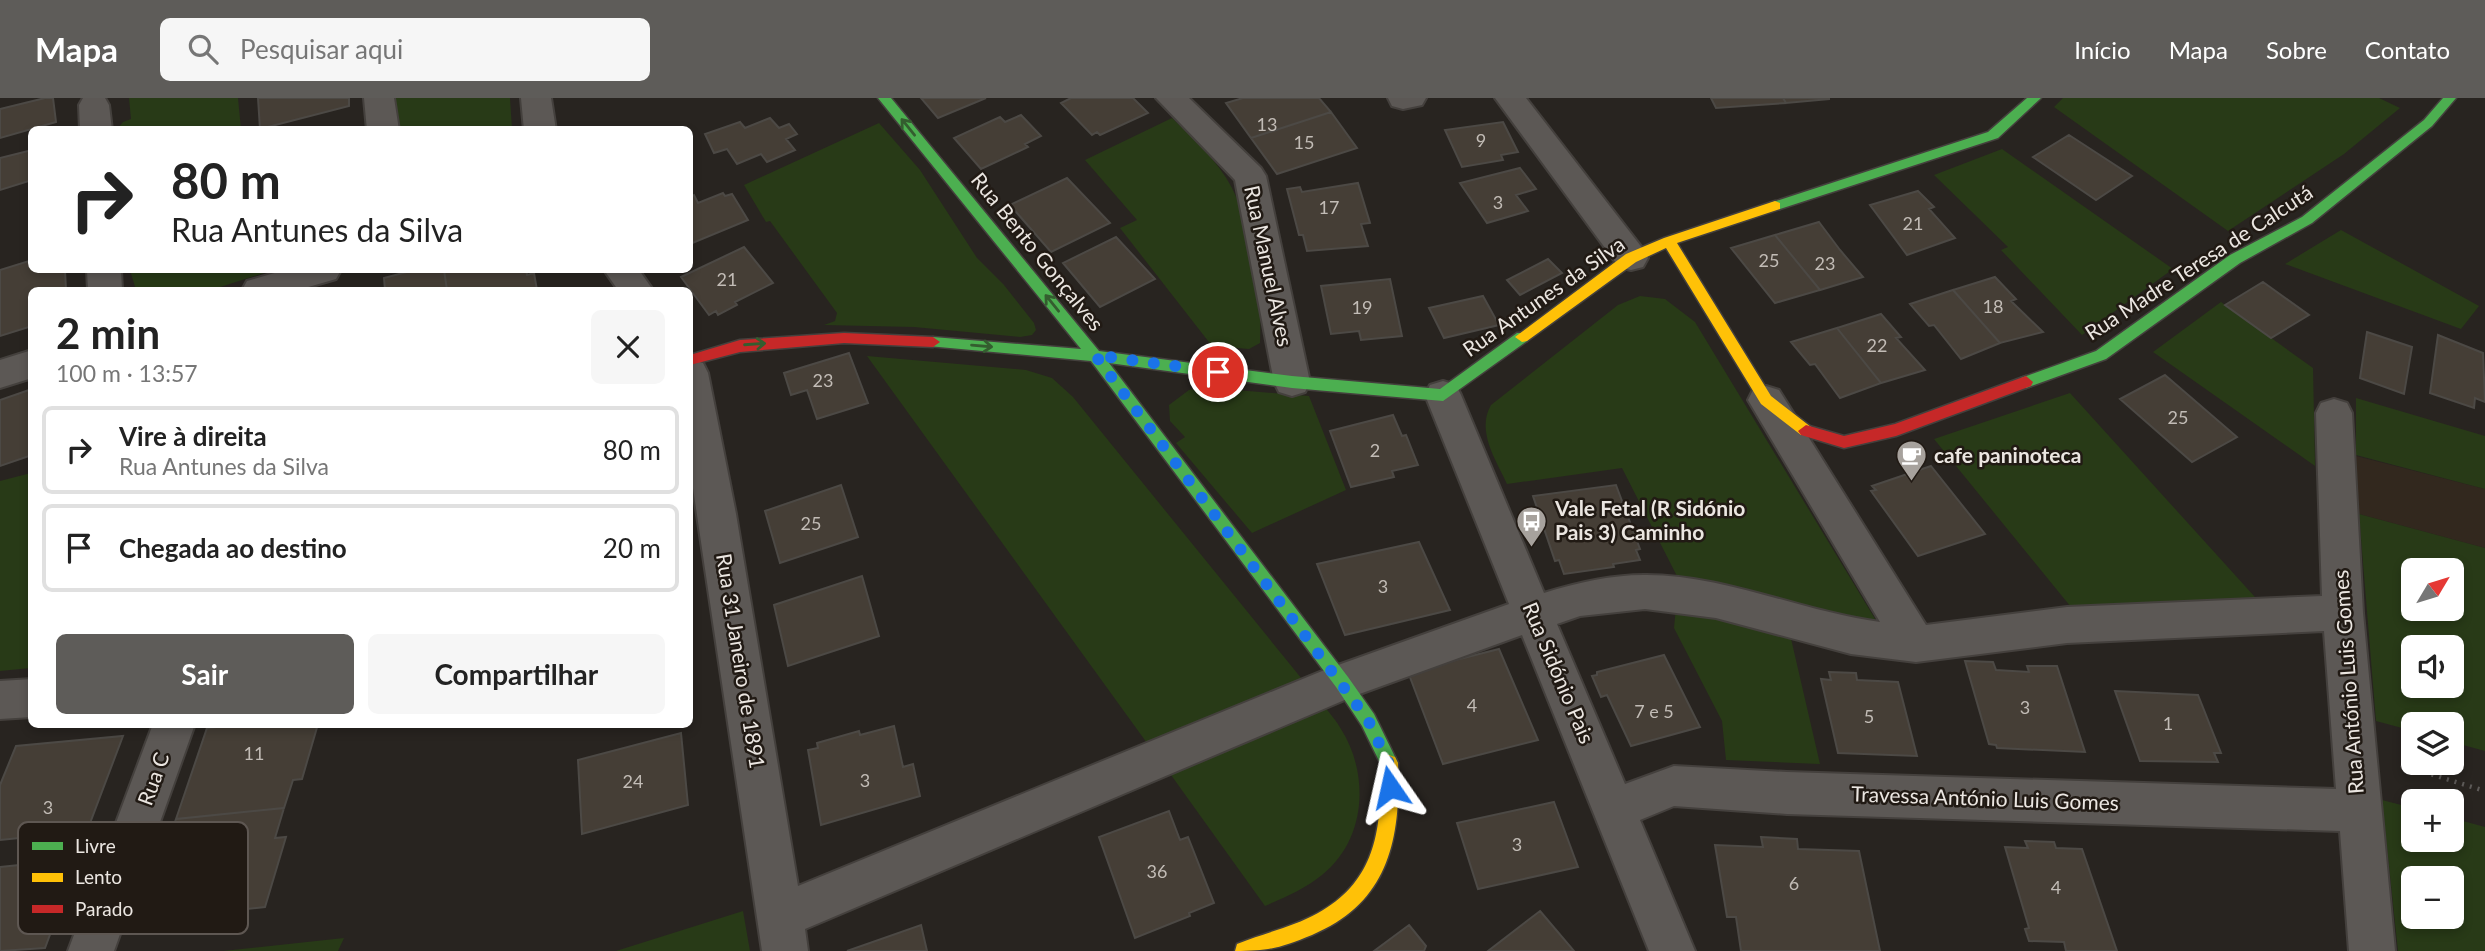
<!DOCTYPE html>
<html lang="pt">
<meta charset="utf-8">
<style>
:root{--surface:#fff;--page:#f6f6f6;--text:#222;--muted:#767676;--line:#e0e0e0;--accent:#5e5c59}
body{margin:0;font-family:Lato,sans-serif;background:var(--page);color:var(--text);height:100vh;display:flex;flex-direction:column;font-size:26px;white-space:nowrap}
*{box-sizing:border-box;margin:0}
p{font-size:23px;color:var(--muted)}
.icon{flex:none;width:38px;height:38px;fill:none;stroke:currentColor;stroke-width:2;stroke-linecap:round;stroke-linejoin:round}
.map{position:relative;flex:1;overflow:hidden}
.side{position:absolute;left:28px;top:189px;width:665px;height:441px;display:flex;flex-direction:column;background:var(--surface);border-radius:10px;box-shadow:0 4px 10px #0003}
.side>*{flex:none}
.top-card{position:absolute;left:28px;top:28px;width:665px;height:147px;border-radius:10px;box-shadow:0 4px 10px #0003;background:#fff;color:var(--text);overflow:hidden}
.needle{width:46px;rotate:52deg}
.tools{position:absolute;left:2401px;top:460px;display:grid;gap:14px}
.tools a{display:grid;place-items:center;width:63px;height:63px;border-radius:10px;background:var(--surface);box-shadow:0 4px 10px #0003;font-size:35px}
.pin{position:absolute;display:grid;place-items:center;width:60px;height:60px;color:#fff;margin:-30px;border:4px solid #fff;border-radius:50%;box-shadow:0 2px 7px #0007}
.me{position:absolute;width:77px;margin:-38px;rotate:349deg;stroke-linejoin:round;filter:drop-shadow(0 0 5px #0008)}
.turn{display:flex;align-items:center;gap:24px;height:147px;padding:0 28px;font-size:32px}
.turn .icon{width:91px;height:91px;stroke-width:2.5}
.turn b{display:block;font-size:49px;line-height:60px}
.round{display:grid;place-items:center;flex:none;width:74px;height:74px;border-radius:10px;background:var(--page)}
.head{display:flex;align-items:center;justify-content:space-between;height:119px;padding:0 28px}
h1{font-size:42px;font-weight:700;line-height:52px}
.button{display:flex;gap:14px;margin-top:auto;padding:14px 28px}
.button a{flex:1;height:80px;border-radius:10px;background:var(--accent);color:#fff;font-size:28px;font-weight:700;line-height:80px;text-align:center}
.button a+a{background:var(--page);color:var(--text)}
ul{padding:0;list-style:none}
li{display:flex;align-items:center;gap:21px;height:88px;margin:0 14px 10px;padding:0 14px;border:4px solid var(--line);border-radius:10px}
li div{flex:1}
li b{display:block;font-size:26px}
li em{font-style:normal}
header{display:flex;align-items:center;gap:42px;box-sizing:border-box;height:98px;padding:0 35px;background:var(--accent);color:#fff}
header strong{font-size:33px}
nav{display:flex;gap:38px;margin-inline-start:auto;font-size:24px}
.search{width:490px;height:63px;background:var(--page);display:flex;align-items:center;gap:18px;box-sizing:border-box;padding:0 24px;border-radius:10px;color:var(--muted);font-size:26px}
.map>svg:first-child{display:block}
.built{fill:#32281e}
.green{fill:#283a17;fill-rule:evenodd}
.building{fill:#453e36;stroke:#4c4945;stroke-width:2}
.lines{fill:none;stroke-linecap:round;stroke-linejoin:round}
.street-casing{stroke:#44403d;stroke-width:4}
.fast-casing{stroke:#44403d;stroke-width:3}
.slow-casing{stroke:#44403d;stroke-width:3}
.jam-casing{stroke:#44403d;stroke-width:3}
.path{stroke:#5d5a58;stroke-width:4.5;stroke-dasharray:2 6;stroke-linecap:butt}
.street{fill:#5c5855;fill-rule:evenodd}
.fast{fill:#4caf50;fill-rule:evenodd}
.slow{fill:#ffc107;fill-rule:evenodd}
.jam{fill:#c62828;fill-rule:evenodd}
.oneway{stroke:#345d2f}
.route{stroke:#1a73e8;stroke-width:12;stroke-dasharray:0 21.6}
.labels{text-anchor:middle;stroke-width:5;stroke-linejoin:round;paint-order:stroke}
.number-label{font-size:18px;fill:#c2bcb6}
.street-label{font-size:21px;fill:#ebe6e1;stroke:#211a14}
.poi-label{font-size:21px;font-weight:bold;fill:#ebe6e1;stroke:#211a14;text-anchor:start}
.key{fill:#211a14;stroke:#5e5752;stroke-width:2}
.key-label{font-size:19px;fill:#ebe6e1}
</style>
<header>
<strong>Mapa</strong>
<div class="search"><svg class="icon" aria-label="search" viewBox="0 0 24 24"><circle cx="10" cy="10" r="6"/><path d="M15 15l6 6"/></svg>Pesquisar aqui</div>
<nav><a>Início</a><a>Mapa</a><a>Sobre</a><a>Contato</a></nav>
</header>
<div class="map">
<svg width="2485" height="853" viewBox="0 0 2485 853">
<rect width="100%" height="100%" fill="#282420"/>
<path class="built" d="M 2356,358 L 2485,391 L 2485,450 L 2359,416 Z"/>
<path class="green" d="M 129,0 L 238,0 L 241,31 L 117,31 L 123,24 L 131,21 Z
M 393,0 L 510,0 L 512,31 L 398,31 Z
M 2063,0 L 2379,0 L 2400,10 L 2344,56 L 2228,133 L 2054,9 Z
M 1172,20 C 1194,41 1218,63 1232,90 C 1255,136 1262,195 1260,245 L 1249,251 L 1212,248 L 1120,130 L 1137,122 L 1085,62 Z
M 879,25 L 920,72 L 977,160 L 1004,187 L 1034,225 L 1036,232 L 1032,237 L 1020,239 L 914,229 L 824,227 L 835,223 L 837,215 L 770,123 L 766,124 L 744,87 Z
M 2002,51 L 2173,171 L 2082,237 L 2001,152 L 2008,149 L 1934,77 Z
M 2341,132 L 2479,208 L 2461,231 L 2285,166 Z
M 130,172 L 267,172 L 267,174 L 211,192 L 136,192 Z
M 1640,198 L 1665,201 L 1695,224 L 1880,529 L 1681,486 L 1622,370 L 1507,386 C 1496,362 1476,333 1491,307 L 1618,207 Z
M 2221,204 L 2313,270 L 2315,368 L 2153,254 Z
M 867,258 L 1026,272 L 1052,280 L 1073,299 L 1306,586 L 1152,652 Z
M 1200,289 L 1309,298 L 1346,392 L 1252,435 L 1176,345 L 1185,339 L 1170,323 L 1169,307 L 1189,292 Z
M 2070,295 L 2264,509 L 2075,514 L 1934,341 Z
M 2356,300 L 2485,338 L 2485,391 L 2356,357 Z
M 31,375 L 31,570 L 0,573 L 0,383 Z
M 2359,416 L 2485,450 L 2485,653 L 2452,644 L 2452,626 L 2413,626 L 2413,633 L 2376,623 ZM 2452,472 L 2452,511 L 2413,511 L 2413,472 ZM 2413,550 L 2452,550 L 2452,588 L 2413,588 Z
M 1676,509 L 1789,532 L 1820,666 L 1726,662 L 1722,623 L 1674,530 Z
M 1321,605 C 1328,613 1336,622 1341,631 C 1370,677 1366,742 1322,777 C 1305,791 1285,799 1265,808 L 1166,670 Z
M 2382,702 L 2413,710 L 2413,742 L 2452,742 L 2452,720 L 2485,729 L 2485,853 L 2398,853 ZM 2413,780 L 2452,780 L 2452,819 L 2413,819 Z
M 743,813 L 750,853 L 616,853 Z
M 344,840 L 338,853 L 223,853 Z"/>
<path class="building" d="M 45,0 L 53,0 L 56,24 L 0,40 L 0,11 Z
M 258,0 L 349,0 L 349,8 L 260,31 Z
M 921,0 L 986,0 L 938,20 Z
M 1071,0 L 1133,0 L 1148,15 L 1100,37 L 1097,34 L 1092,37 L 1061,5 Z
M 1243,0 L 1319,0 L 1331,14 L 1251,40 L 1226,5 Z
M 1711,0 L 1783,0 L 1786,5 L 1716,10 Z
M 1783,0 L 1829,0 L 1829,1 L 1786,5 Z
M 1331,14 L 1357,50 L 1277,76 L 1251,40 Z
M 1021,17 L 1041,38 L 1025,46 L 1028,49 L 981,71 L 954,40 L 1000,19 L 1005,24 Z
M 770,20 L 779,30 L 789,26 L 797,36 L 786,41 L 795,52 L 767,64 L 761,56 L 737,66 L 727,51 L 714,55 L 705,36 L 740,24 L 745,30 Z
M 1503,24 L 1518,54 L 1501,57 L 1503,62 L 1462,69 L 1445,32 Z
M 2069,37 L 2132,78 L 2096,102 L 2033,59 Z
M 32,52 L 32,82 L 0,92 L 0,60 Z
M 1520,70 L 1536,91 L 1516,97 L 1528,113 L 1487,125 L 1460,85 Z
M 1067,80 L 1110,125 L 1051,154 L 1010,107 Z
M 1358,85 L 1370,125 L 1361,126 L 1368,148 L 1307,153 L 1303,137 L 1299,137 L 1287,91 L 1300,89 L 1302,94 Z
M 1918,93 L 1934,109 L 1929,111 L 1955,140 L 1907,157 L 1870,107 Z
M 723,95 L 725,98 L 732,96 L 748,122 L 690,146 L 690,99 L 694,97 L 698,105 Z
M 1819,124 L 1840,152 L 1863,179 L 1820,192 L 1775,137 Z
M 1775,137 L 1820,192 L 1775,205 L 1731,150 Z
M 1116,139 L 1155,181 L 1100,209 L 1063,165 Z
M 744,149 L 773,185 L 735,204 L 737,207 L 718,217 L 716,213 L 709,217 L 681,179 Z
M 1548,161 L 1562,175 L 1520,197 L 1507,182 Z
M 32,162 L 32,172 L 65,172 L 66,192 L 32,192 L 32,228 L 0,238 L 0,172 Z
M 414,172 L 444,172 L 447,192 L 385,192 L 384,180 Z
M 444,172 L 526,172 L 527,177 L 534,175 L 537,192 L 447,192 Z
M 1995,179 L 2016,201 L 2011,203 L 2043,234 L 2000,245 L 1953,192 Z
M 1390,181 L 1402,238 L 1361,242 L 1359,233 L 1331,236 L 1321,188 Z
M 2263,184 L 2309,217 L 2271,240 L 2225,207 Z
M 1953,192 L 2000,245 L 1961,261 L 1934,227 L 1929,228 L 1910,206 Z
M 1483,198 L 1499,227 L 1444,240 L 1429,210 Z
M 1881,216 L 1901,239 L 1896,240 L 1925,272 L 1881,285 L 1837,230 Z
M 1837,230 L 1881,285 L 1840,300 L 1815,266 L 1810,267 L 1791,244 Z
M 2367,234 L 2412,249 L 2404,296 L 2360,280 Z
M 2438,237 L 2483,255 L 2485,304 L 2475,300 L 2474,310 L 2430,295 Z
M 849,255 L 868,305 L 817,321 L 807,292 L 791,297 L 784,275 Z
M 2165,277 L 2237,339 L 2192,364 L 2120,301 Z
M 32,291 L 32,357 L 0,368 L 0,302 Z
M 1393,317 L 1402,338 L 1406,337 L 1418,367 L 1392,373 L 1394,379 L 1351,389 L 1330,333 Z
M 1931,368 L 1985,436 L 1918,458 L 1871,393 L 1876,392 L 1872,388 Z
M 841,387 L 858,439 L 780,465 L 765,413 Z
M 1616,387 L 1640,451 L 1636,452 L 1640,462 L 1613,466 L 1614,469 L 1564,476 L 1559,462 L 1555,463 L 1533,398 Z
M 1419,444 L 1450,512 L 1345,537 L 1317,466 Z
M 862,478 L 879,538 L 788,568 L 774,507 Z
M 1499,551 L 1538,642 L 1443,666 L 1408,574 Z
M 1664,557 L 1700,629 L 1631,648 L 1607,597 L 1601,599 L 1592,578 L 1597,577 L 1597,574 Z
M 1965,563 L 1993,564 L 1996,572 L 2029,574 L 2027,568 L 2057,568 L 2085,654 L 1997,650 L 1996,647 L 1989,646 Z
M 1829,574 L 1856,575 L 1857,582 L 1898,584 L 1917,658 L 1838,655 L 1821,581 L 1831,582 Z
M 2115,593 L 2198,597 L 2221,655 L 2214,655 L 2218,664 L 2140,663 Z
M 246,626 L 318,626 L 302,681 L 293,682 L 284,710 L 176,721 L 207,630 Z
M 894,628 L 903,669 L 913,666 L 920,698 L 821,727 L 808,652 L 818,650 L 817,645 L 859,633 L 860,637 Z
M 681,635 L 688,707 L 582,736 L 578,662 Z
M 123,638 L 87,733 L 0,742 L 0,687 L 16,648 Z
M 1554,704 L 1578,769 L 1478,791 L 1457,725 Z
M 284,710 L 275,740 L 286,739 L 265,809 L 143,822 L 176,721 Z
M 1169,713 L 1180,742 L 1188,739 L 1214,805 L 1189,815 L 1190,818 L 1135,840 L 1099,739 Z
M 1761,739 L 1797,741 L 1798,751 L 1859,753 L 1880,853 L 1741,853 L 1736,819 L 1727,819 L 1715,747 L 1763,749 Z
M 2025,743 L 2054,744 L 2056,750 L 2082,751 L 2117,853 L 2066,853 L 2064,844 L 2029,843 L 2025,831 L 2029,830 L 2005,749 L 2028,750 Z
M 78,761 L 45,850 L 0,853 L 0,769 Z
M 1540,813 L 1574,853 L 1488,853 Z
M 921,827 L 927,853 L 847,853 Z
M 1409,827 L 1426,848 L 1424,853 L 1374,853 Z"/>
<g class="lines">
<defs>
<path id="street" d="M 83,0 L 105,0 L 109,7 L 112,32 L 80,32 L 79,7 Z
M 364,0 L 394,0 L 399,32 L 367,32 Z
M 521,0 L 551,0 L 556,32 L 524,32 Z
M 1156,0 L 1189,0 L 1261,70 L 1266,78 L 1310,284 L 1305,294 L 1292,298 L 1279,294 L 1274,284 L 1235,82 Z
M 1388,0 L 1426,0 L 1422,7 L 1403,11 L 1392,8 Z
M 1495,0 L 1526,0 L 1643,151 L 1648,160 L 1643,169 L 1631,172 L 1619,169 Z
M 87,172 L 121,172 L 122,192 L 88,192 Z
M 285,172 L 341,172 L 336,181 L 298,192 L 242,192 L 247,183 Z
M 604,172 L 639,172 L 653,192 L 618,192 Z
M 32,252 L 32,280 L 0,290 L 0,262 Z
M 690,261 L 703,265 L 708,275 L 736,416 L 798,788 L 1327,571 L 1509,506 L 1425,297 L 1430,287 L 1443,283 L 1456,287 L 1461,297 L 1544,495 C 1576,485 1610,477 1644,477 C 1722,476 1803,514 1880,524 L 1748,302 L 1753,292 L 1766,288 L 1779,292 L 1926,527 L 2067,509 L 2322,498 L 2316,315 L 2321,305 L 2334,301 L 2347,305 L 2352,315 L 2363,515 L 2395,853 L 2349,853 L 2340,733 L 1787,716 L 1674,708 L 1640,722 L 1695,853 L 1649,853 L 1522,537 L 1354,598 L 805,831 L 808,853 L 762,853 L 690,370 ZM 1645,511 L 1716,520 L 1851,556 L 1916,564 L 2067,545 L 2324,533 L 2336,691 L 1787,674 L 1674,668 L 1625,686 L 1557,526 L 1580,518 Z
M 32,581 L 32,619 L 0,621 L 0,583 Z
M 153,626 L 195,626 L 114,853 L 68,853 Z"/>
<path id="fast" d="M 878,0 L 891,0 L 1099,253 L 1292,278 L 1440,291 L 1517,235 L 1527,235 L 1529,239 L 1527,243 L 1443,303 L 1292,290 L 1109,265 L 1348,579 L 1374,616 L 1398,665 L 1395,671 L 1389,673 L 1383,671 L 1362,628 L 1336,589 L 1091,263 L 928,248 L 926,244 L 933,239 L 1081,251 Z
M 2027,0 L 2041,0 L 1998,40 L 1780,111 L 1770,111 L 1768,108 L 1770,105 L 1988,34 Z
M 2443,0 L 2456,0 L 2432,28 L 2312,125 L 2240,165 L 2106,261 L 2026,290 L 2021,288 L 2019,284 L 2021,280 L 2096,253 L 2230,157 L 2302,119 L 2424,22 Z"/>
<path id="slow" d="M 1775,103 L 1780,105 L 1780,111 L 1677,145 L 1771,298 L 1811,329 L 1814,333 L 1811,337 L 1801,337 L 1761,306 L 1666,150 L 1636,164 L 1527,243 L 1522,244 L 1515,239 L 1626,156 L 1664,140 Z
M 1389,657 L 1395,659 L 1398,665 C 1401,741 1389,805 1312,837 C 1280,850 1269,853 1235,853 L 1237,846 C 1264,835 1293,829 1318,815 C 1378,782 1382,727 1380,665 L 1383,659 Z"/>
<path id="jam" d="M 844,235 L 933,239 L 940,244 L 933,249 L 844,245 L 740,254 L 690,267 L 690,257 L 740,242 Z
M 2026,278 L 2033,284 L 2031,288 L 1896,338 L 1844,350 L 1801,337 L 1798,333 L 1806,327 L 1844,338 L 1895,326 Z"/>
</defs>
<use href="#street" class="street-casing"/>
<use href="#fast" class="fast-casing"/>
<use href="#slow" class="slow-casing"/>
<use href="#jam" class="jam-casing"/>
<path class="path" d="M 2401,667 L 2485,693"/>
<use href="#street" class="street"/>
<use href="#fast" class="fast"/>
<use href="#slow" class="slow"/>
<use href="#jam" class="jam"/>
</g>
<defs><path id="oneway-shaft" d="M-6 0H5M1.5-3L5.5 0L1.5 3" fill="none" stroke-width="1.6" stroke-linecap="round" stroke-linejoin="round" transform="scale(1.75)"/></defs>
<g class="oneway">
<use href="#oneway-shaft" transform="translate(908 29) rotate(-129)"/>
<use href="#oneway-shaft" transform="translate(1052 205) rotate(-129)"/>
<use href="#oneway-shaft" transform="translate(755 246) rotate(-4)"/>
<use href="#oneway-shaft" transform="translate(982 248) rotate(5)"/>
</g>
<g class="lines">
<path class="route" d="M 1218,274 L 1095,257 L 1368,622 L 1389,666 L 1390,689"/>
</g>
<defs>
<symbol id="cafe-pin" viewBox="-11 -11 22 30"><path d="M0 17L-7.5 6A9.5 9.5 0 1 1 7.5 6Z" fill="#a7a29d" stroke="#211a14"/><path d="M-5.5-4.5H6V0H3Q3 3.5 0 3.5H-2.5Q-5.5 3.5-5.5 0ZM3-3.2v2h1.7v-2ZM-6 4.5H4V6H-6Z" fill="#fff"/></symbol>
<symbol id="bus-pin" viewBox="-11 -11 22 30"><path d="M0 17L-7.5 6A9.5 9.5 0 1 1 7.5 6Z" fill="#a7a29d" stroke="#211a14"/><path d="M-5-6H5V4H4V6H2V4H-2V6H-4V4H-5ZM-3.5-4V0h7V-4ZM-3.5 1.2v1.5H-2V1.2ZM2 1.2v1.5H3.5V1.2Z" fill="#fff"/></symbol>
</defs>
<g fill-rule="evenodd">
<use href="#cafe-pin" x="1894" y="340" width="35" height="47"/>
<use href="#bus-pin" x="1514" y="406" width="35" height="47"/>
</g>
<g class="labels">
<g class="number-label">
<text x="1267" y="33">13</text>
<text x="1481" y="49">9</text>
<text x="1304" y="51">15</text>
<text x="1498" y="111">3</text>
<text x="1329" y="116">17</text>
<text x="1913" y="132">21</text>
<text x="1769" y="169">25</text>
<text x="1825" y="172">23</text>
<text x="727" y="188">21</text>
<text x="1993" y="215">18</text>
<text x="1362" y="216">19</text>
<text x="1877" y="254">22</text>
<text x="823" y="289">23</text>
<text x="2178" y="326">25</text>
<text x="1375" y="359">2</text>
<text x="811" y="432">25</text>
<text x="1383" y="495">3</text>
<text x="1472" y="614">4</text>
<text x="2025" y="616">3</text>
<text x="1654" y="620">7 e 5</text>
<text x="1869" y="625">5</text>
<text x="2168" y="632">1</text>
<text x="254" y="662">11</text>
<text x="865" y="689">3</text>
<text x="633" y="690">24</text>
<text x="48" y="716">3</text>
<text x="1517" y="753">3</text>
<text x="1157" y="780">36</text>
<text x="1794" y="792">6</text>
<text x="2056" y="796">4</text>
</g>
<g class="street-label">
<text transform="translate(1037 154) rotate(51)" y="7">Rua Bento Gonçalves</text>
<text transform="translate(2199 165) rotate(-33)" y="7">Rua Madre Teresa de Calcutá</text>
<text transform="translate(1268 168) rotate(78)" y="7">Rua Manuel Alves</text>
<text transform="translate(1544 199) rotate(-35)" y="7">Rua Antunes da Silva</text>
<text transform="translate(740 563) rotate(81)" y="7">Rua 31 Janeiro de 1891</text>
<text transform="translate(1558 575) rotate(67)" y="7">Rua Sidónio Pais</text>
<text transform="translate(2349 584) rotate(-94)" y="7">Rua António Luis Gomes</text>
<text transform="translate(154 681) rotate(-70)" y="7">Rua C</text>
<text transform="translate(1985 701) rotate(2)" y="7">Travessa António Luis Gomes</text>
</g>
<g class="poi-label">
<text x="1934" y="365">cafe paninoteca</text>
<text x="1555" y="418">Vale Fetal (R Sidónio<tspan x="1555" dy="24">Pais 3) Caminho</tspan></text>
</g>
</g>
<rect x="18" y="724" width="230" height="112" rx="10" class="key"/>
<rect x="32" y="744" width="31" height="8" fill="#4caf50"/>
<rect x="32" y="775" width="31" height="9" fill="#ffc107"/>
<rect x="32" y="807" width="31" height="8" fill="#c62828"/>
<g class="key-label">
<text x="75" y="755">Livre</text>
<text x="75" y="786">Lento</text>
<text x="75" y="818">Parado</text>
</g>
</svg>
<div class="tools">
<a><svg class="needle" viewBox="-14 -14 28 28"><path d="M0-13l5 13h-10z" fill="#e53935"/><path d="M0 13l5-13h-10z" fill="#767676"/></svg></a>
<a><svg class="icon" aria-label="sound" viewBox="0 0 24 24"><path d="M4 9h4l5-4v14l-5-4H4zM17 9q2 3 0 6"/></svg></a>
<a><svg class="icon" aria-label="layers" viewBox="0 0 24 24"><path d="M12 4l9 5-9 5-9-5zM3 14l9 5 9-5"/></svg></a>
<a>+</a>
<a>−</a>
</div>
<div class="pin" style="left:1218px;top:274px;background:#d93025"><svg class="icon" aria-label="arrive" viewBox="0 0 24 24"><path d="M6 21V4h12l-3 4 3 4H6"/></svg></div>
<svg class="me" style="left:1390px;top:689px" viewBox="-20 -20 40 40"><path d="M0-17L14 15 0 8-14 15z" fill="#1a73e8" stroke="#fff" stroke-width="4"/></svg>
<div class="top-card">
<div class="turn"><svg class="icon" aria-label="right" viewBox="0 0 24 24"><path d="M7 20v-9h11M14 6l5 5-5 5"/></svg><div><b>80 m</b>Rua Antunes da Silva</div></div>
</div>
<section class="side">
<div class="head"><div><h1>2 min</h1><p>100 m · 13:57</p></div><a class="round"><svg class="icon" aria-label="close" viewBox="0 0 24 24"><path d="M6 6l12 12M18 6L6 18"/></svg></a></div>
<ul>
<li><svg class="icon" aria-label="right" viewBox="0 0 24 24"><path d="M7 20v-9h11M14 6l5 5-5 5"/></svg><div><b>Vire à direita</b><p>Rua Antunes da Silva</p></div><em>80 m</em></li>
<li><svg class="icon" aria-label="arrive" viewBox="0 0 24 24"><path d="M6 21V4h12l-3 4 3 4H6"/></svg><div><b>Chegada ao destino</b></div><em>20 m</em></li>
</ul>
<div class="button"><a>Sair</a><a>Compartilhar</a></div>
</section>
</div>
